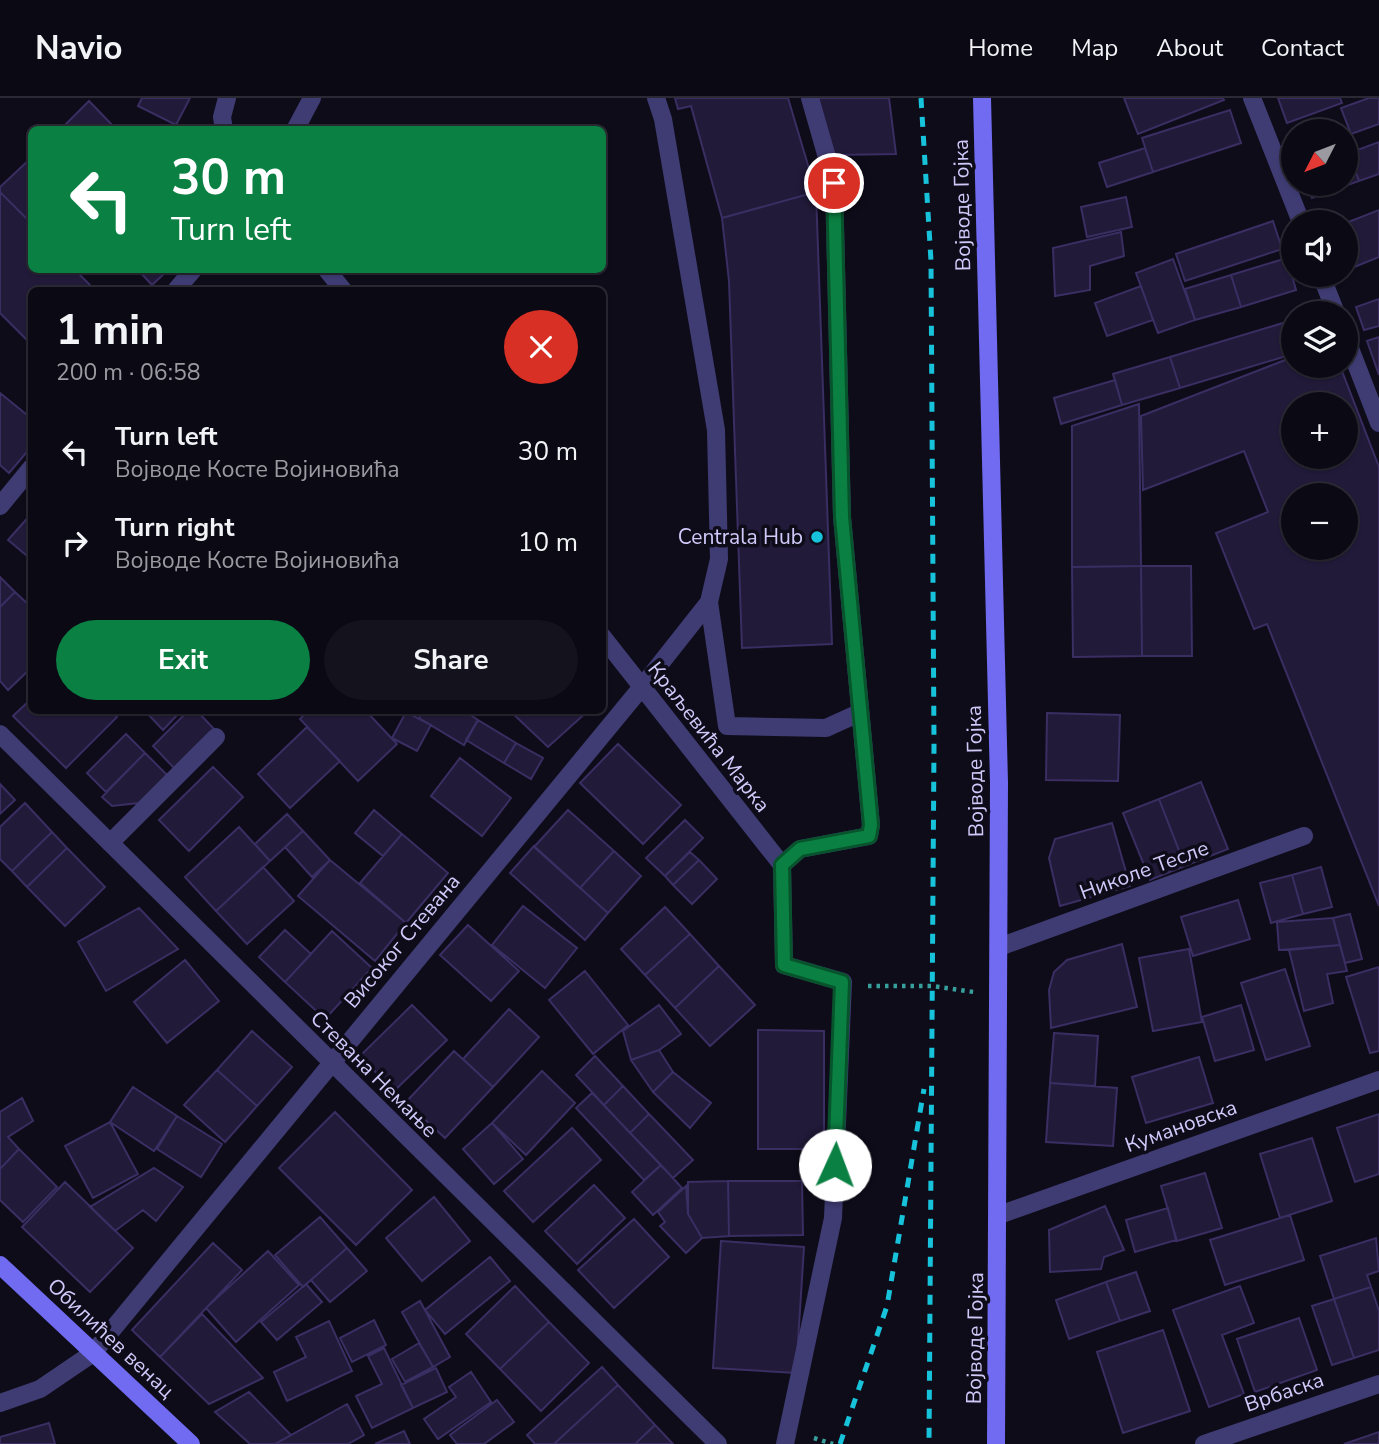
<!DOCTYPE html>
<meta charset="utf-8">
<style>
:root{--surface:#0b0914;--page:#14121d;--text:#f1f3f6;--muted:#9a9aa0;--line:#2b2a34;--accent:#0b8043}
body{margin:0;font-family:"Nunito Sans",sans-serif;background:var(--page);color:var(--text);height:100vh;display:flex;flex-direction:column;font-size:26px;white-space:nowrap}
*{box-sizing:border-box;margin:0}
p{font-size:23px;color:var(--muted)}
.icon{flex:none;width:38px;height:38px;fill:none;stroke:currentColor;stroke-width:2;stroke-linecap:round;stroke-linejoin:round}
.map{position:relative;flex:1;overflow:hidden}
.side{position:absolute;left:28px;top:189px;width:578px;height:427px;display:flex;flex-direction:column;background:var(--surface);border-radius:10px;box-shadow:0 2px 5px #0004,0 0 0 2px var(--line)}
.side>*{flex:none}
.top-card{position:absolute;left:28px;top:28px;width:578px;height:147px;border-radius:10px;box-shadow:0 2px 5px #0004,0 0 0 2px var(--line);background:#0b8043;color:#fff;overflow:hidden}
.needle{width:46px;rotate:228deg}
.tools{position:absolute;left:1281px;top:21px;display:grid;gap:14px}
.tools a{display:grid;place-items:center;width:77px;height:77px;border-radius:50%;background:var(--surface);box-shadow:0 2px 5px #0004,0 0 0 2px var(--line);font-size:35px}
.pin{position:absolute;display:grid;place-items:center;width:60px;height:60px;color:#fff;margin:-30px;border:4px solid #fff;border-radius:50%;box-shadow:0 2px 7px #0007}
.me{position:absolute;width:77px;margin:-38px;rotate:2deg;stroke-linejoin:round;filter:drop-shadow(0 0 5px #0008)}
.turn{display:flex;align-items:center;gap:24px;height:147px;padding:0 28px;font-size:32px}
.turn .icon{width:91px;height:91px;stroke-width:2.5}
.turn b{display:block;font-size:49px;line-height:60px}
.round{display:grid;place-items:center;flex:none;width:74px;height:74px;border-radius:37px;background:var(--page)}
.summary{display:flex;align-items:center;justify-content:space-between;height:119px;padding:0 28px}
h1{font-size:42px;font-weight:700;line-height:52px}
.cta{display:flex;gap:14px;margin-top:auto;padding:14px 28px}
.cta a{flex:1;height:80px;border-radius:42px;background:var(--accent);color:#fff;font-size:28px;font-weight:700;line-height:80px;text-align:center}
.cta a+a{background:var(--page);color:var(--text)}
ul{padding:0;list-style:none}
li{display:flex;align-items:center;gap:21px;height:91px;padding:0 28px}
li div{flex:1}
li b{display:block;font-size:26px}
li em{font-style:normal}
header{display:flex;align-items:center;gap:42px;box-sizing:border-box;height:98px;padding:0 35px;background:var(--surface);border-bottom:2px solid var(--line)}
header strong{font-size:33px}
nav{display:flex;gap:38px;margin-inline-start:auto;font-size:24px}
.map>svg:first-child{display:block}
.building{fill:#211a39;stroke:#3a2e62;stroke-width:2;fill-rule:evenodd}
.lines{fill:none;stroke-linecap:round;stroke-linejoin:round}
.path{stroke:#38a09c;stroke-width:4.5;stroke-dasharray:3.5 5;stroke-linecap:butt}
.lane{stroke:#3f3c74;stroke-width:18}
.street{stroke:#3f3c74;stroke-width:18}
.secondary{stroke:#706bf0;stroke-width:18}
.rail{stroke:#16c3da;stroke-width:5;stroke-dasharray:10 9;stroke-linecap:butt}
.route-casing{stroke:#07532c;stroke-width:18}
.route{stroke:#0b8043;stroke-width:12}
.poi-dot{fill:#16c3da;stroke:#0f0c1a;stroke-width:2.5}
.labels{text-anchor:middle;stroke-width:7;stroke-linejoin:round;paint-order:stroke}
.street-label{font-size:21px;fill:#d0cafa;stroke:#0f0c1a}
.poi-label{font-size:21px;fill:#d0cafa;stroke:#0f0c1a;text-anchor:end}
</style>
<header>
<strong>Navio</strong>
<nav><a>Home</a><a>Map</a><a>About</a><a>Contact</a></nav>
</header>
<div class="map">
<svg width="1379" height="1346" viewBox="0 0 1379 1346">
<rect width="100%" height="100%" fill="#0f0c1a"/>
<path class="building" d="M 142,0 L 190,0 L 176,27 L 138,8 Z
M 675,0 L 788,0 L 816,94 L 722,120 L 691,8 L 678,11 Z
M 817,0 L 889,0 L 896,56 L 835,57 Z
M 1124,0 L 1223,0 L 1224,2 L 1138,36 Z
M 1278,0 L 1340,0 L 1342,5 L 1287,25 Z
M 1369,0 L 1379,0 L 1379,26 L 1351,36 L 1341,10 Z
M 89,3 L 117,32 L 60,32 Z
M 1230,12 L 1241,45 L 1153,74 L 1142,40 Z
M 1379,44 L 1379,76 L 1359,83 L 1349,55 Z
M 1346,46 L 1359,83 L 1312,100 L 1307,86 L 1346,86 Z
M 1145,50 L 1153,74 L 1107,89 L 1099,65 Z
M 32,59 L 32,126 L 0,94 L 0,89 Z
M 0,94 L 32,126 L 32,172 L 75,172 L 95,192 L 32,192 L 32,247 L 0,215 Z
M 816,94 L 832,546 L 742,550 L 729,183 L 722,120 Z
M 1126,99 L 1132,129 L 1087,139 L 1081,109 Z
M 1379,112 L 1379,159 L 1347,172 L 1346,125 Z
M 1273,123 L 1282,151 L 1185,183 L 1176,156 Z
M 1121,134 L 1124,158 L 1090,168 L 1090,192 L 1055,198 L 1053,150 Z
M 1287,160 L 1296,192 L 1241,209 L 1231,177 Z
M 1173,161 L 1195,222 L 1158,235 L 1136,175 Z
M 138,172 L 168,172 L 152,187 Z
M 1231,177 L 1241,209 L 1195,222 L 1185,191 Z
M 1141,188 L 1153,222 L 1107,238 L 1095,205 Z
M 1379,201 L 1379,228 L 1364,232 L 1356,209 Z
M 1293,222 L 1293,256 L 1180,290 L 1170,259 Z
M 1379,239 L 1379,277 L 1367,243 Z
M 1170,259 L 1180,290 L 1122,307 L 1113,276 Z
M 1293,259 L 1293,268 L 1340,268 L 1379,369 L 1379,808 L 1267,526 L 1254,531 L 1216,435 L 1268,414 L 1244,353 L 1143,392 L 1141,318 ZM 1293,306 L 1346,306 L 1346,359 L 1293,359 ZM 1293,397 L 1346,397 L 1346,450 L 1293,450 Z
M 1115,282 L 1122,307 L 1061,326 L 1054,300 Z
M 0,295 L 32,321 L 32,348 L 9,375 L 0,367 Z
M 1139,306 L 1141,468 L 1072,469 L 1072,328 Z
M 32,415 L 32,462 L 8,442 Z
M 1141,468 L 1191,468 L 1192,558 L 1142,558 Z
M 1141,468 L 1142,558 L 1073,559 L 1072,469 Z
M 0,479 L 15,494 L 0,509 Z
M 15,494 L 32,510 L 32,569 L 8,592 L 0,583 L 0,509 Z
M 32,600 L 32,612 L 111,612 L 117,619 L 66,670 L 13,618 Z
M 144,612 L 182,612 L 163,632 Z
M 189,612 L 196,612 L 216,633 L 176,672 L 153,648 Z
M 309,612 L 365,612 L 397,646 L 358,683 L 300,621 Z
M 423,612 L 463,612 L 478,622 L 464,647 L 419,620 Z
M 509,612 L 589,612 L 548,649 Z
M 406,614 L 431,627 L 417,653 L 392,640 Z
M 1047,615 L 1120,617 L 1118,683 L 1046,682 Z
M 478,622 L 516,645 L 504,665 L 466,642 Z
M 307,629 L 340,663 L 290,710 L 258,676 Z
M 126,636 L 145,655 L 106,694 L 87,675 Z
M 516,645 L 543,660 L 531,681 L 504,665 Z
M 618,646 L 681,707 L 643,746 L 580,685 Z
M 145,655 L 167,677 L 139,705 L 112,708 L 102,699 Z
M 460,660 L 511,700 L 482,738 L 431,698 Z
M 213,669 L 243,699 L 189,753 L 159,722 Z
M 1201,684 L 1228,751 L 1185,768 L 1159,701 Z
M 0,686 L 15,702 L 0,716 Z
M 1159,701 L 1185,768 L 1150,782 L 1123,715 Z
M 25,705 L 52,734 L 12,773 L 0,761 L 0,729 Z
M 374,712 L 402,736 L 383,758 L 355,735 Z
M 568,712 L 614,753 L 580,790 L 534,749 Z
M 287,716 L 303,733 L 270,763 L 255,746 Z
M 685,722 L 703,740 L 665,778 L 646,760 Z
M 1112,725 L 1130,788 L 1060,808 L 1049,760 L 1055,741 Z
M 239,729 L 270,763 L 216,813 L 185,779 Z
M 303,733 L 330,762 L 312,779 L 285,749 Z
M 52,734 L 67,750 L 27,789 L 12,773 Z
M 402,736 L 448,775 L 406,825 L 360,785 Z
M 534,748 L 608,815 L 585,842 L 510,775 Z
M 67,750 L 105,789 L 65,828 L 27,789 Z
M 614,753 L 641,778 L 608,815 L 580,790 Z
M 690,754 L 699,762 L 673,787 L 665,778 Z
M 330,762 L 406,825 L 375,863 L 298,798 Z
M 699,762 L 717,781 L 692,806 L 673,787 Z
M 263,769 L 294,803 L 247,846 L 216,813 Z
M 1321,769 L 1332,809 L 1303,816 L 1292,777 Z
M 1292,777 L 1303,816 L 1271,825 L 1260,785 Z
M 1238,802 L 1250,841 L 1193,858 L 1181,819 Z
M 523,808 L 577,850 L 545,890 L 492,847 Z
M 665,809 L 690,836 L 645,877 L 621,851 Z
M 139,810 L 178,851 L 106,893 L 78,844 Z
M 1350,816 L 1362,861 L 1345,865 L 1333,820 Z
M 1333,820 L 1340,847 L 1279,852 L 1277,824 Z
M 468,827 L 519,873 L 491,903 L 440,857 Z
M 285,832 L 311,856 L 285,884 L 259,859 Z
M 332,833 L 372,870 L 325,921 L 285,884 Z
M 690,836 L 719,868 L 675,910 L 645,877 Z
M 1122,846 L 1137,909 L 1051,930 L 1049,892 L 1054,874 L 1067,862 Z
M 1340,847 L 1347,873 L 1327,876 L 1333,905 L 1304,913 L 1289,852 Z
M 1189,851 L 1202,924 L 1153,933 L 1139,860 Z
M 185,862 L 219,903 L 167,945 L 134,904 Z
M 719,868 L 755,907 L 710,948 L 675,910 Z
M 1379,869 L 1379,953 L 1370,955 L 1346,879 Z
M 1285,871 L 1310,948 L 1266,962 L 1241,885 Z
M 585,873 L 628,927 L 593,956 L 549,902 Z
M 412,907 L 447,942 L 394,993 L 360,958 Z
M 659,907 L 681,936 L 659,952 L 631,962 L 623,933 Z
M 1241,907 L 1254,952 L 1215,963 L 1202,919 Z
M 509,911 L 539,939 L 493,989 L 463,961 Z
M 758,932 L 824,933 L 824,1051 L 758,1051 Z
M 252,933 L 292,969 L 257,1008 L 217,972 Z
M 1054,935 L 1098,938 L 1095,988 L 1050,985 Z
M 659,952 L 673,974 L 653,994 L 631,962 Z
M 454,953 L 493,989 L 445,1040 L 406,1004 Z
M 595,958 L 623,988 L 604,1007 L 576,977 Z
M 1199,959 L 1213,1005 L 1146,1025 L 1132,979 Z
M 217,972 L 257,1008 L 225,1044 L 184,1007 Z
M 542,973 L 575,1005 L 526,1057 L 492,1025 Z
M 673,974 L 711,1005 L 690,1030 L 653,994 Z
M 1050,985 L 1117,990 L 1113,1048 L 1046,1044 Z
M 623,988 L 649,1016 L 630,1035 L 604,1007 Z
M 133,989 L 177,1018 L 154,1053 L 110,1024 Z
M 592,995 L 661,1067 L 644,1082 L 576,1010 Z
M 22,1000 L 33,1023 L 8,1039 L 19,1051 L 0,1071 L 0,1014 Z
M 335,1014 L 412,1092 L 356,1147 L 279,1070 Z
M 649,1016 L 693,1062 L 673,1080 L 630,1035 Z
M 1379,1016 L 1379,1076 L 1355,1084 L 1337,1030 Z
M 177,1018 L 222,1046 L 201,1079 L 157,1051 Z
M 110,1024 L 138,1076 L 93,1100 L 65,1048 Z
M 492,1025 L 523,1061 L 494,1086 L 463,1051 Z
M 572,1030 L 601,1062 L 533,1124 L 504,1093 Z
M 1312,1040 L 1332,1103 L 1280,1120 L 1260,1056 Z
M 19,1051 L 57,1089 L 23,1124 L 0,1102 L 0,1071 Z
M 661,1067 L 682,1090 L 653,1117 L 632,1094 Z
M 154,1070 L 183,1089 L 156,1123 L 143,1112 L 115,1133 L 90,1109 Z
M 1205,1075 L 1222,1130 L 1177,1143 L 1161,1088 Z
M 728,1083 L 802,1083 L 803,1137 L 729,1138 Z
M 728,1083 L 729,1138 L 702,1140 L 688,1116 L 688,1084 Z
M 65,1084 L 133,1150 L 90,1194 L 22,1129 Z
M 594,1087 L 625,1120 L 577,1166 L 545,1133 Z
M 686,1088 L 688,1116 L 702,1140 L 686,1155 L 660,1128 L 665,1124 L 658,1114 Z
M 434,1099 L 470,1143 L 422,1183 L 386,1140 Z
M 1105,1108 L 1124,1152 L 1104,1159 L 1101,1171 L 1050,1174 L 1049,1132 Z
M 1168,1110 L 1176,1142 L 1135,1154 L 1126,1122 Z
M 1290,1117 L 1304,1162 L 1225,1187 L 1210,1142 Z
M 320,1119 L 347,1150 L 303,1189 L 275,1157 Z
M 634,1121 L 669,1159 L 614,1210 L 578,1172 Z
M 1376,1140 L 1379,1173 L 1367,1177 L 1371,1189 L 1334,1201 L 1320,1158 Z
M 721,1143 L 804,1149 L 796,1275 L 713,1270 Z
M 213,1145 L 242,1172 L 160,1259 L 132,1232 Z
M 347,1150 L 367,1173 L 330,1204 L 311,1182 Z
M 268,1153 L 299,1187 L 236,1244 L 206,1210 Z
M 490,1159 L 510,1183 L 445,1236 L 425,1212 Z
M 1136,1174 L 1150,1213 L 1120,1223 L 1106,1184 Z
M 1106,1184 L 1120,1223 L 1069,1241 L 1056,1202 Z
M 306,1186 L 322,1204 L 277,1242 L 261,1224 Z
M 515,1188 L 549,1224 L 500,1271 L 466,1236 Z
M 1240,1188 L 1254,1225 L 1222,1237 L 1244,1296 L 1209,1309 L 1173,1212 Z
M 1371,1189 L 1379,1213 L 1379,1252 L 1354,1260 L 1334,1201 Z
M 1334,1201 L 1354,1260 L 1332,1267 L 1312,1208 Z
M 420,1203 L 450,1259 L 433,1269 L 402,1214 Z
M 202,1216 L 263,1280 L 209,1306 L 160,1259 Z
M 1299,1220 L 1317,1272 L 1255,1294 L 1237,1241 Z
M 374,1222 L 386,1247 L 352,1264 L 340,1240 Z
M 329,1223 L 352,1273 L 287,1303 L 274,1274 L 306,1259 L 296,1239 Z
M 549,1224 L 589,1265 L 541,1313 L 500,1271 Z
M 1163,1232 L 1190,1313 L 1123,1335 L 1097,1254 Z
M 419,1245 L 433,1269 L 405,1284 L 392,1261 Z
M 384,1250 L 413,1310 L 372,1330 L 356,1298 L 382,1286 L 368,1258 Z
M 602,1269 L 618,1287 L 554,1346 L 535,1346 L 527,1337 Z
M 436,1270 L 447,1294 L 413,1310 L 401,1287 Z
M 471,1274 L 491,1304 L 438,1341 L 424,1321 L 456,1299 L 449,1289 Z
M 618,1287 L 655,1327 L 635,1346 L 554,1346 Z
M 249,1294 L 291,1337 L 275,1346 L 250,1346 L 215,1314 Z
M 497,1302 L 514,1324 L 484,1346 L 457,1346 L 450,1337 Z
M 347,1306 L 364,1337 L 348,1346 L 275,1346 Z
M 49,1325 L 55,1346 L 0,1346 L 0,1339 Z
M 655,1327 L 673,1346 L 635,1346 Z
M 404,1333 L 410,1346 L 375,1346 Z
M 1379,1334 L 1379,1346 L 1344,1346 Z"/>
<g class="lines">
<path class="path" d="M 868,888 L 932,888 L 974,894
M 814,1340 L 833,1346"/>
<path class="lane" d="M 709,504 L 727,628 L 826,630 L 859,615
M 641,590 L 709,504 L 719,461 L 716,332 L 663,21 L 656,0
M 110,745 L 216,639
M 782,767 L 800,751 L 869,738 L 871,727 L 842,419 L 834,84 L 810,0"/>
<path class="street" d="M 1252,0 L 1301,124
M 224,32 L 222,19 L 227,0
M 295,32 L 312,0
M 327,172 L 343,192
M 1321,177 L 1336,215
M 176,192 L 193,172
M 1346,240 L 1379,325
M 0,408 L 32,369
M 602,538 L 782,767 L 784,867 L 843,884 L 833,1120 L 785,1346
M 0,636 L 718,1346
M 999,849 L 1304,738
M 999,1117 L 1379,982
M 0,1305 L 40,1291 L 93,1255 L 641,590
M 1204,1346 L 1379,1286"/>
<path class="secondary" d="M 982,0 L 999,685 L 996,1346
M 0,1167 L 191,1346"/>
<path class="rail" d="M 921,0 L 931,163 L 934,647 L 929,1346
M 840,1346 L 887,1208 L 924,991"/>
</g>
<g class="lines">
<defs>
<path id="route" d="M 834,85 L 842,419 L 871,727 L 869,738 L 800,751 L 782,767 L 784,867 L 842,884 L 835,1067"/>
</defs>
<use href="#route" class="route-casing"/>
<use href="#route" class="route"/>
</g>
<circle class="poi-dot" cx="817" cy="439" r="7"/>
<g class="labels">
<g class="street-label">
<text transform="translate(962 107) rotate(-91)" y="7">Војводе Гојка</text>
<text transform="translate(709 639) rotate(52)" y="7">Краљевића Марка</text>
<text transform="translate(975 673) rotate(-91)" y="7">Војводе Гојка</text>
<text transform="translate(1144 772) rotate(-20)" y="7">Николе Тесле</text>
<text transform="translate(402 843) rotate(-50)" y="7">Високог Стевана</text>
<text transform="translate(374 976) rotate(45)" y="7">Стевана Немање</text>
<text transform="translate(1181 1028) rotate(-20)" y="7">Кумановска</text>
<text transform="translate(111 1240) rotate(43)" y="7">Обилићев венац</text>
<text transform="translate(975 1240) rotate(-89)" y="7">Војводе Гојка</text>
<text transform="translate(1284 1294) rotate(-19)" y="7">Врбаска</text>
</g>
<g class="poi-label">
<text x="803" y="446">Centrala Hub</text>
</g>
</g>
</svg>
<div class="tools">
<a><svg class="needle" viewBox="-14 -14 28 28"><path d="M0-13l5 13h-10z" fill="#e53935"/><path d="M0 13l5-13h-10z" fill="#9a9aa0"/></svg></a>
<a><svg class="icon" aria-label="sound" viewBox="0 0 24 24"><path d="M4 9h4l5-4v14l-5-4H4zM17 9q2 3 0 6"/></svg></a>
<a><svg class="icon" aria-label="layers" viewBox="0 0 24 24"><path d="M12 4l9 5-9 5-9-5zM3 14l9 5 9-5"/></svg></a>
<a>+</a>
<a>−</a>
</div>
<div class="pin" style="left:834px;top:85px;background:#d93025"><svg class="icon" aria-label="arrive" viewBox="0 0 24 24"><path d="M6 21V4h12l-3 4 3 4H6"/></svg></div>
<svg class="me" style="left:835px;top:1067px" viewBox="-20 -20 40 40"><circle r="19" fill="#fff"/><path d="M0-13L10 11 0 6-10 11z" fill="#0b8043"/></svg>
<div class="top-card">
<div class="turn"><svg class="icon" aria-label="left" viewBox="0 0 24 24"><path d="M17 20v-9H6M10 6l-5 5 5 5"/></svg><div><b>30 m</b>Turn left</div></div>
</div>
<section class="side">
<div class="summary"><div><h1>1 min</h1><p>200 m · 06:58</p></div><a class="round" style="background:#d93025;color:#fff"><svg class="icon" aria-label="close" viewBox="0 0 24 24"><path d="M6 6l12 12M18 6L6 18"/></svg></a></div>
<ul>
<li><svg class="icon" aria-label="left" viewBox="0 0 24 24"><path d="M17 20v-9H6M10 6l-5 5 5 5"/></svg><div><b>Turn left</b><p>Војводе Косте Војиновића</p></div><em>30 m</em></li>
<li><svg class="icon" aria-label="right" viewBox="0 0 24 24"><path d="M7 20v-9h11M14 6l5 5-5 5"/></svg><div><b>Turn right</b><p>Војводе Косте Војиновића</p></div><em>10 m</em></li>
</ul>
<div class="cta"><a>Exit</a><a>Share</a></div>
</section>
</div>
